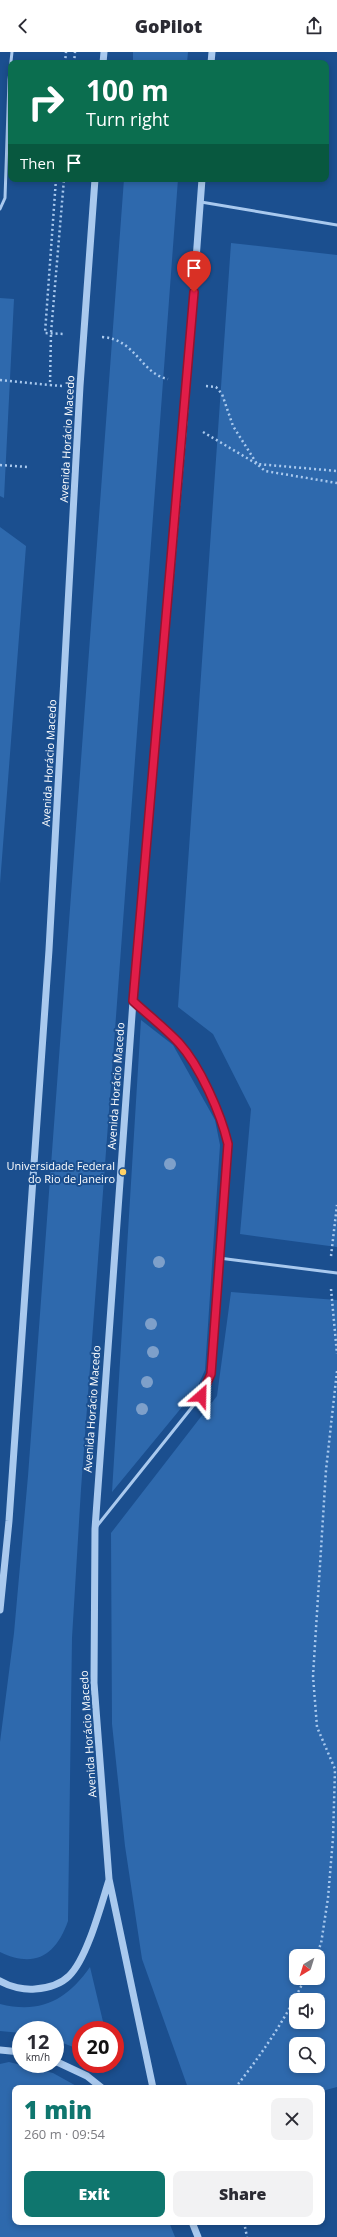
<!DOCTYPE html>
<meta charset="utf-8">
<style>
:root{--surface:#fff;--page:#f2f2f3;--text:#2b2b33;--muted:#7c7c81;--accent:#0f766e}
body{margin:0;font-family:"Open Sans",sans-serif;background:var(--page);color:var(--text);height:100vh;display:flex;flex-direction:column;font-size:15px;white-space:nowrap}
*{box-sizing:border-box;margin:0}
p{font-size:13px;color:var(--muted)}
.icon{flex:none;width:22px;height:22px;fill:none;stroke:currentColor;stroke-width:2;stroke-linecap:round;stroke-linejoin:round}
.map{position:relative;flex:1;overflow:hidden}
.sheet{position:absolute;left:12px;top:2033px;width:313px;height:140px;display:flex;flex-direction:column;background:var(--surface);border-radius:8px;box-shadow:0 2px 6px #0003}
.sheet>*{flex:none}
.banner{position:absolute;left:8px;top:8px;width:321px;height:122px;border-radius:8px;box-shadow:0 2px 6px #0003;background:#0b6e4f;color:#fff;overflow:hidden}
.needle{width:26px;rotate:218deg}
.buttons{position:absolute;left:289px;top:1897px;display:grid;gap:8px}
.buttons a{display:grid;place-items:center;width:36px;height:36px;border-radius:8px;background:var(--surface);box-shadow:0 2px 6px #0003;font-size:20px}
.speed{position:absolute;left:12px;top:1969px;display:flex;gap:8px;font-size:20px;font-weight:700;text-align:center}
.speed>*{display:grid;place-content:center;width:52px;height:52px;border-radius:50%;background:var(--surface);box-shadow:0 2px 6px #0003;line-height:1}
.speed small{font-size:10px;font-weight:400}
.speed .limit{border:6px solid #d22;background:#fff;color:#111}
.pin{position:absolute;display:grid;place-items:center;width:34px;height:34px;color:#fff;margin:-41px -17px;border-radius:50% 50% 50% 0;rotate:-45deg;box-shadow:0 0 4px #0007}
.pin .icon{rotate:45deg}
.me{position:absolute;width:44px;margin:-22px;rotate:25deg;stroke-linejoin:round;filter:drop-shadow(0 0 3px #0008)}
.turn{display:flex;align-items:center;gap:14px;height:84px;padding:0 12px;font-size:18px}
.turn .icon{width:52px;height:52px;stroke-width:2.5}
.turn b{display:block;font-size:28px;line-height:34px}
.then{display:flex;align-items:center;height:38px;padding:0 12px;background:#0003;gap:8px;font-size:15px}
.round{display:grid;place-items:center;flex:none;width:42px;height:42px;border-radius:8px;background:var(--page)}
.overview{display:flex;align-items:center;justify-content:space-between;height:68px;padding:0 12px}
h1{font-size:24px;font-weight:800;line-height:30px;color:var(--accent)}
.action{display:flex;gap:8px;margin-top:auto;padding:8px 12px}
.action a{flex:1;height:46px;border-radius:8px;background:var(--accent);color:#fff;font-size:16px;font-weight:800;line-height:46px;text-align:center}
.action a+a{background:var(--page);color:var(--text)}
header{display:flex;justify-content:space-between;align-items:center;height:52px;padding:0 12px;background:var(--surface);font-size:18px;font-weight:800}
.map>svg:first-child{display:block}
.green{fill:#2e69ad;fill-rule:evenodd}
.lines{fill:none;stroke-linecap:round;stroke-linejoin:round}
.path{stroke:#a9c9ee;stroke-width:2.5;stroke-dasharray:2 3;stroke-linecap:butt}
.service{stroke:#a9c9ee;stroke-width:3}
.tertiary{stroke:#a9c9ee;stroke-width:7}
.tree{fill:#7ea0ca}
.route-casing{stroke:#92132f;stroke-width:10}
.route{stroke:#e11d48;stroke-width:7}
.poi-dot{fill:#ffd166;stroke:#1b4f8f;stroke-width:1.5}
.labels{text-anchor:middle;stroke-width:4;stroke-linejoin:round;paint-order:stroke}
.street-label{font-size:11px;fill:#fff;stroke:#1b4f8f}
.poi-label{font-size:11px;fill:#fff;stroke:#1b4f8f;text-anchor:end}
</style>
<header><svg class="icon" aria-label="back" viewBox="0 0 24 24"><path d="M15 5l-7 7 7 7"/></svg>GoPilot<svg class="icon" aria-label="share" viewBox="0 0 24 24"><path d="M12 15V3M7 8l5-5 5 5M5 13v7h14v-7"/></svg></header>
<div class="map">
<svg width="337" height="2185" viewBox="0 0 337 2185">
<rect width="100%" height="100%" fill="#1b4f8f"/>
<path class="green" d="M 133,0 L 188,0 L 187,11 L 133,11 Z
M 124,127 L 178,127 L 81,1437 L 72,1586 L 68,1869 C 56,1903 35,1917 0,1900 L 0,1690 L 14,1581 L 28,1424 Z
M 231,191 L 337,203 L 337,1195 L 240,1182 L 251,1057 L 213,982 L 178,955 Z
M 0,246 L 14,247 L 4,446 L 0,444 Z
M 0,475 L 26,494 L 0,832 Z
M 141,968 L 173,993 L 215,1068 L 220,1093 L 205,1318 L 196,1338 L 112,1440 Z
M 231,1240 L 337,1248 L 337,2035 L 322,2039 L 322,2036 L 188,2036 L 142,1907 L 125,1794 L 112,1672 L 111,1481 L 217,1344 ZM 296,1904 L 318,1904 L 318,1926 L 296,1926 ZM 296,1948 L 318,1948 L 318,1970 L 296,1970 ZM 296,1992 L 318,1992 L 318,2014 L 296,2014 Z
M 90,1915 L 105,1978 L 81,1978 L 81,1998 L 55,1988 L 55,1978 L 21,1978 L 21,1981 L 0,1979 L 0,1952 C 41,1962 67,1948 90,1915 Z
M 9,2010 L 53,2021 L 80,2036 L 15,2036 L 15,2170 L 169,2170 L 175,2185 L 0,2185 L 0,2012 Z"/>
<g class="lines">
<path class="path" d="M 65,11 L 66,0
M 74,11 L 75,0
M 56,127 L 45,281 L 65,282
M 102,285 C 136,287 141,322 168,327
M 0,328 L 50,333
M 62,334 L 50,333 L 51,281 L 64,127
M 206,334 L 216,335 L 222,342 L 233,374 L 257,412 L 265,419 L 337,431
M 203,380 L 257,412 L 337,419
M 0,413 L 28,415
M 331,1204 L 337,1153
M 331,1237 L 337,1302
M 315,1904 L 321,1892 L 328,1846 L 333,1786 L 335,1717 L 317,1675 L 313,1624 L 326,1418 L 337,1319
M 235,2036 C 262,2002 287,1965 305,1926
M 244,2170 L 247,2185"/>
<path class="service" d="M 201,150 L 337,173
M 0,157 L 5,146 L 9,28 L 12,0
M 219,1206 L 337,1221
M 97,1474 L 201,1344 L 211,1322 L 228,1092 C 220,1057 202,1022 180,993 C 168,977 149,964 134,950"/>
<path class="tertiary" d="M 103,11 L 104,0
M 211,11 L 212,0
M 0,1558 L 9,1469 L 49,898 L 80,334 L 95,127
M 0,1929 C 10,1935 24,1938 35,1937 C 48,1936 60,1933 69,1924 C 87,1907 101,1853 109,1828
M 0,1998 L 21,2000
M 55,2009 L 87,2024 L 102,2036
M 153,2036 L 109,1827 L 94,1631 L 95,1477 L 133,949 L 184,369 L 202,127
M 192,2170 L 198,2185"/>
</g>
<g class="tree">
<circle cx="170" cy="1112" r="6"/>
<circle cx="159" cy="1210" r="6"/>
<circle cx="151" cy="1272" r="6"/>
<circle cx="153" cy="1300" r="6"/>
<circle cx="147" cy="1330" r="6"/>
<circle cx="142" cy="1357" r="6"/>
</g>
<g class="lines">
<defs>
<path id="route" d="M 194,240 L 133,949 C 148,963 165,976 179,991 C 200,1014 221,1062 228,1092 L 211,1322 L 201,1344"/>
</defs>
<use href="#route" class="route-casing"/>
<use href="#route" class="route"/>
</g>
<circle class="poi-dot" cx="123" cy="1120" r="4"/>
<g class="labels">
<g class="street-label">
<text transform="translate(67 387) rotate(-87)" y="4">Avenida Horácio Macedo</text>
<text transform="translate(49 711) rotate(-87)" y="4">Avenida Horácio Macedo</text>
<text transform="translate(116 1034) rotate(-86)" y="4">Avenida Horácio Macedo</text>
<text transform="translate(92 1357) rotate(-86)" y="4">Avenida Horácio Macedo</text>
<text transform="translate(88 1682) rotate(-94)" y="4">Avenida Horácio Macedo</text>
</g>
<g class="poi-label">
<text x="115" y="1118">Universidade Federal<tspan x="115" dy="13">do Rio de Janeiro</tspan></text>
</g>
</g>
</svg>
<div class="buttons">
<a><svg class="needle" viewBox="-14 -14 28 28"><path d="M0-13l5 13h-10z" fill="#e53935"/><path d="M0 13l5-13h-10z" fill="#7c7c81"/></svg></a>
<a><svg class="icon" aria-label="sound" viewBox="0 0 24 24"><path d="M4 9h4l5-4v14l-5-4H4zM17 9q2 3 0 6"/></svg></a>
<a><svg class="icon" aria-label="search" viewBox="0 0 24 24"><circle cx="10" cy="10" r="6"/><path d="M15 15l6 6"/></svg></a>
</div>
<div class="speed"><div>12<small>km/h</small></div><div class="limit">20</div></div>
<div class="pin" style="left:194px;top:240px;background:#d93025"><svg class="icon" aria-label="arrive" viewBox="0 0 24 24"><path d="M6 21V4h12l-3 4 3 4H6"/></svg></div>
<svg class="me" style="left:201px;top:1344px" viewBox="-20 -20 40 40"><path d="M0-17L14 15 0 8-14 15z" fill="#e11d48" stroke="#fff" stroke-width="4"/></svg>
<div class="banner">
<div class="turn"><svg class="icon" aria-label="right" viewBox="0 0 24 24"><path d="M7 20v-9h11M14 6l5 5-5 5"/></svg><div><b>100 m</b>Turn right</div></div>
<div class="then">Then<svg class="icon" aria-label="arrive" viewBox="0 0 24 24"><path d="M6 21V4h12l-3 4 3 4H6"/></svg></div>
</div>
<section class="sheet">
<div class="overview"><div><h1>1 min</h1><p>260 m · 09:54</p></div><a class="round"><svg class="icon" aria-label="close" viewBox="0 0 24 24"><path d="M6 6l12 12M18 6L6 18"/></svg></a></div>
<div class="action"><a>Exit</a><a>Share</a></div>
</section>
</div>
